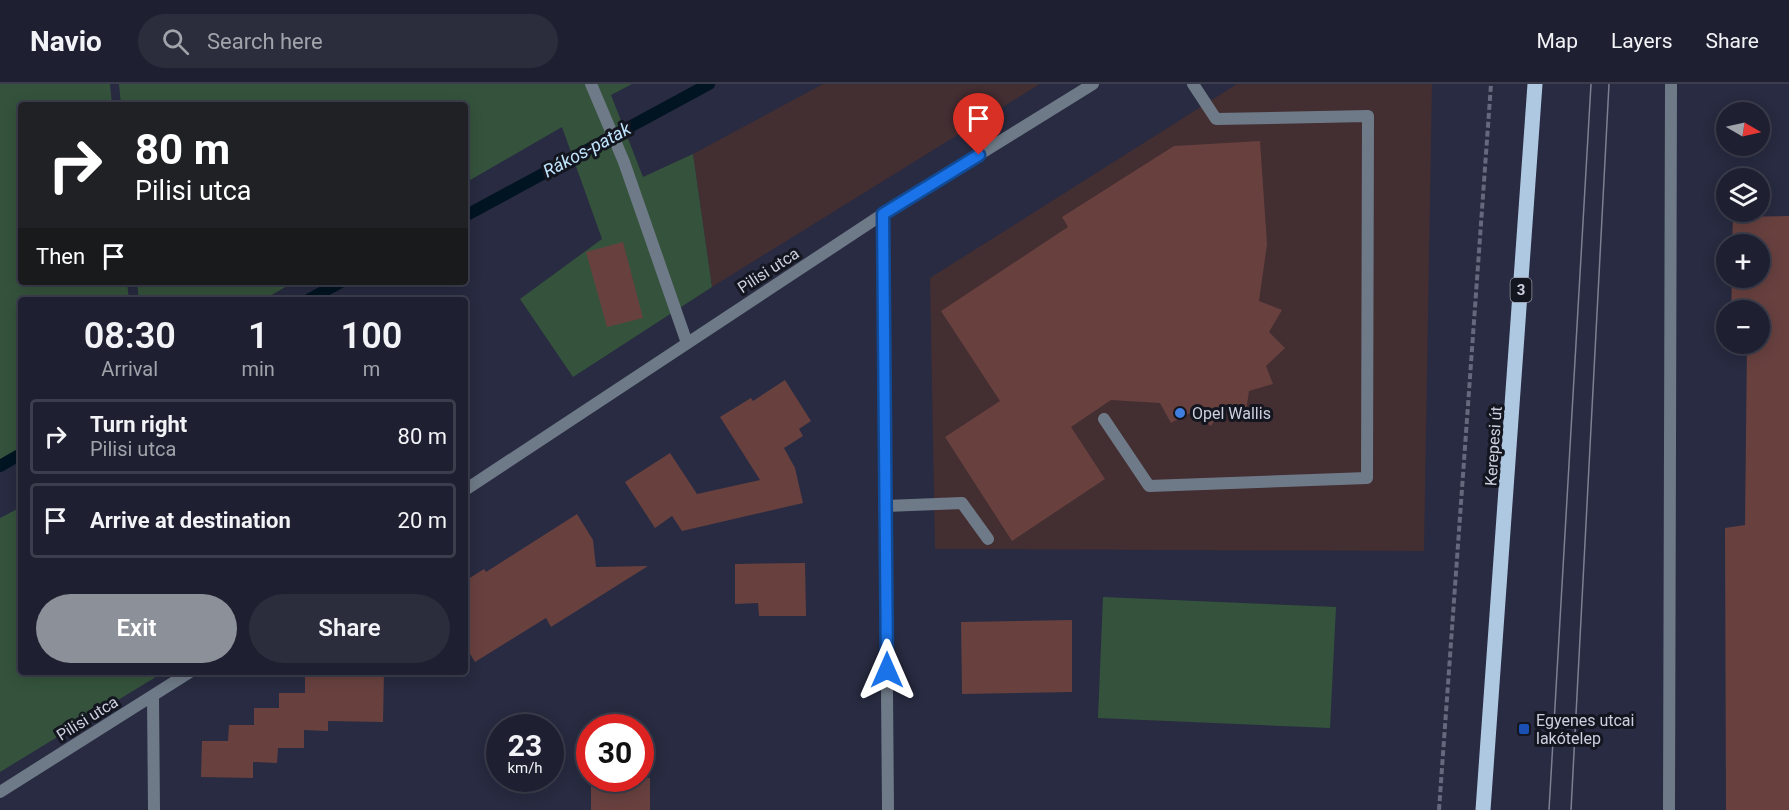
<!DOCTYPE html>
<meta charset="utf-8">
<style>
:root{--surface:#1e2031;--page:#2b2d3d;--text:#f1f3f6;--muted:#a1a3ab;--line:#3c3e4d;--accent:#8c9099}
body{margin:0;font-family:Roboto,sans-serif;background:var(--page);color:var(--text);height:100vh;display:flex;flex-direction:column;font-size:22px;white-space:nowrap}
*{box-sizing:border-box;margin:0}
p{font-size:20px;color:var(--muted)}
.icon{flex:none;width:33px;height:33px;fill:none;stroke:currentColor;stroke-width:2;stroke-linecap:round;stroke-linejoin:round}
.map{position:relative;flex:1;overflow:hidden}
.drawer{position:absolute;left:18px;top:213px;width:450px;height:378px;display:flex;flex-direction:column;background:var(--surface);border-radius:6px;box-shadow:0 3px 15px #0003,0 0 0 2px var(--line)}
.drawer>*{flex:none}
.top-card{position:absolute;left:18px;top:18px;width:450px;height:183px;border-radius:6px;box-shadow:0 3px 15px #0003,0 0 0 2px var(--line);background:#202124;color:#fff;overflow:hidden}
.needle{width:39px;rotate:99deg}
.fabs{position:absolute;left:1716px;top:18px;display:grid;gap:12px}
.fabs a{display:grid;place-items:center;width:54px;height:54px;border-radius:50%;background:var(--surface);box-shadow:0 3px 15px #0003,0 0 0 2px var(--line);font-size:30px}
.speed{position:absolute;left:486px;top:630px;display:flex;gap:12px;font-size:30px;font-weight:700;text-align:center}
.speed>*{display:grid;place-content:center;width:78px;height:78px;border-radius:50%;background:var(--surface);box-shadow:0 3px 15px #0003,0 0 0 2px var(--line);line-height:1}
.speed small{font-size:15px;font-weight:400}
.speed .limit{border:9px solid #d22;background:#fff;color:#111}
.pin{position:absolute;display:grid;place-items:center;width:51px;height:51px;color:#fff;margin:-62px -26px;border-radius:50% 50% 50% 0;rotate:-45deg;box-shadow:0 0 6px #0007}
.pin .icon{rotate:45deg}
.me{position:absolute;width:66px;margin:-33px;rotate:0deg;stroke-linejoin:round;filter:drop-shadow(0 0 4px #0008)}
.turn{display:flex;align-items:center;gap:21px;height:126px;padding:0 18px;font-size:27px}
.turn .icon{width:78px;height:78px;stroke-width:2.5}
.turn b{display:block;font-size:42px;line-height:51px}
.then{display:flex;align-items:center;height:57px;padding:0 18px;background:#0003;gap:12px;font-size:22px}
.eta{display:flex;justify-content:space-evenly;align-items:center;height:102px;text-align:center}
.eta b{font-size:36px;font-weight:600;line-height:42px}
.cta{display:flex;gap:12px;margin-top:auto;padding:12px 18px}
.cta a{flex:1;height:69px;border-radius:36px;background:var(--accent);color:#fff;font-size:24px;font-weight:600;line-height:69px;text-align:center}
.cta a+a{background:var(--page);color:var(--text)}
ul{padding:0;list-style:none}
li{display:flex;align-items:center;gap:18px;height:75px;margin:0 12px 9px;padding:0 6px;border:3px solid var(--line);border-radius:6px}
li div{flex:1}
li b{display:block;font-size:22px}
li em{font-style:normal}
header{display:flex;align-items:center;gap:36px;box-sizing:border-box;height:84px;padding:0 30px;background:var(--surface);border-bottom:2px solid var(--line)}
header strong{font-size:28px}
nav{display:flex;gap:33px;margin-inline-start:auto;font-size:21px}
.search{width:420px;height:54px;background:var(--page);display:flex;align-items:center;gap:15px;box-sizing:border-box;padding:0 21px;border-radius:33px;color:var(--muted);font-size:22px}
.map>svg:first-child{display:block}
.commercial{fill:#432e32}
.green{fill:#35533c}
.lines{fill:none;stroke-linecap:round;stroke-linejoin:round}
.stream{stroke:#001422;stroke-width:12}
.building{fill:#68413f}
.path{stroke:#66697d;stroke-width:4;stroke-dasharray:6 3;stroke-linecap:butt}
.service{stroke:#6e7a87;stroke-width:12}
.minor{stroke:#6e7a87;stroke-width:12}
.primary{stroke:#afc8e2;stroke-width:15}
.tram{stroke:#7d8092;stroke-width:1.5}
.route-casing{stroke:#114b97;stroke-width:15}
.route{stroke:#1a73e8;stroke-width:10}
.shop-dot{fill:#3f7fe0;stroke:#13151f;stroke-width:2}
.transit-dot{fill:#1a4fb4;stroke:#13151f;stroke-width:2}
.labels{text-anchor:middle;stroke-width:6;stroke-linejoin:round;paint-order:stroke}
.shield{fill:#13151f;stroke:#9598a5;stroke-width:1.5}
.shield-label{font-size:15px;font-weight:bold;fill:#cdd0df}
.street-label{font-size:16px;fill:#cdd0df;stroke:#13151f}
.poi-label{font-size:16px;fill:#cdd0df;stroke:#13151f;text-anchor:start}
.water-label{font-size:18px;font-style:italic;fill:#bfe4fc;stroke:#13151f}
</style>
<header>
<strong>Navio</strong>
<div class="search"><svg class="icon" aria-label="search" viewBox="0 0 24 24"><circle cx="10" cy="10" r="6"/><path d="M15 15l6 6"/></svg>Search here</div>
<nav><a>Map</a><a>Layers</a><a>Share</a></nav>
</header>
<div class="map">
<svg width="1789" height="726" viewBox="0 0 1789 726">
<rect width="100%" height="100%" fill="#282b41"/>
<path class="commercial" d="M 823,0 L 1040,0 L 712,203 L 693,70 Z
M 1237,0 L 1432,0 L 1424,467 L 935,465 L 930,194 Z"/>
<path class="green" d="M 0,0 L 110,0 L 112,21 L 21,21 L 21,198 L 127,198 L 129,216 L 21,216 L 21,370 L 0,381 Z
M 119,0 L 632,0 L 611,11 L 643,93 L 693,70 L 712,203 L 573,293 L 520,215 L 602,155 L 562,43 L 465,99 L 465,21 L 121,21 Z
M 137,198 L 294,198 L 263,216 L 139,216 Z
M 21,423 L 21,588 L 164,588 L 0,688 L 0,434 Z
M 1103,513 L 1336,523 L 1330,644 L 1098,634 Z"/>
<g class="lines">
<path class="stream" d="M 465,132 L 709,0
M 308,216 L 341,198
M 0,382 L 21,370"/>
</g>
<path class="building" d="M 1260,57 L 1267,160 L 1259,217 L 1282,226 L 1269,248 L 1285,264 L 1266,282 L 1273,300 L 1249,307 L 1246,327 L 1221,325 L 1211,342 L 1190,329 L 1171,339 L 1160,319 L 1111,316 L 1071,343 L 1105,395 L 1012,457 L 945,353 L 1000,317 L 941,227 L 1068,143 L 1062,133 L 1174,62 Z
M 1789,132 L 1789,726 L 1726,726 L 1725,444 L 1745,441 L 1747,260 L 1760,260 L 1760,226 L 1731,226 L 1732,194 L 1760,194 L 1760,160 L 1732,160 L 1733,133 Z
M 623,158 L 643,234 L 607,243 L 586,168 Z
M 785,296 L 811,337 L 799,345 L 803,352 L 784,364 L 795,384 L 803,419 L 682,447 L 672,432 L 655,444 L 625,398 L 670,369 L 697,410 L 760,396 L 720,333 L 751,314 L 753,317 Z
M 577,430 L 593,456 L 596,483 L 648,482 L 551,543 L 546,534 L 475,578 L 465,562 L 465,497 L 484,485 L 486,488 Z
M 805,479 L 806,532 L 759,532 L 758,519 L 735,520 L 735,480 Z
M 1072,536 L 1072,608 L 962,610 L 961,538 Z
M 329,588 L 384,588 L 383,638 L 328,637 L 328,647 L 304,646 L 304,664 L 278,664 L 277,679 L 253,678 L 253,694 L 201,693 L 202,657 L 228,657 L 229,641 L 254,641 L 254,624 L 279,624 L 279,609 L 305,609 L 305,592 L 329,593 Z
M 591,694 L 650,694 L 650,726 L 591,726 Z"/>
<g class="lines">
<path class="path" d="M 1439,726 L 1491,0"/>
<path class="service" d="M 591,0 L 624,78 L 687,259
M 1104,335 L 1149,402 L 1367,394 L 1368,32 L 1216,35 L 1193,0
M 886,422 L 962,419 L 988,455"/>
<path class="minor" d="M 883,130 L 888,726
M 465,406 L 883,130 L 1093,0
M 153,613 L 154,726
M 0,708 L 190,588
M 1669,726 L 1671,0"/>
<path class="primary" d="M 1483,726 L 1535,0"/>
<path class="tram" d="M 1549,726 L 1591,0
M 1571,726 L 1609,0"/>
</g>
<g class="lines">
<defs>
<path id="route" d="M 887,586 L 883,130 L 979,71"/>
</defs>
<use href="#route" class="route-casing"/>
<use href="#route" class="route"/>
</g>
<circle class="shop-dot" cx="1180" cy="329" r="6"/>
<rect class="transit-dot" x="1518" y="639" width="12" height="12" rx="3"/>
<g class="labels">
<rect class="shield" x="1510.5" y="194" width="21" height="24" rx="4.5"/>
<g class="shield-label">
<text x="1521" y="211">3</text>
</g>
<g class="street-label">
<text transform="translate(768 186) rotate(-33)" y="6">Pilisi utca</text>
<text transform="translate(1493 362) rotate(-86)" y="6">Kerepesi út</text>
<text transform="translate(87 634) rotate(-32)" y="6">Pilisi utca</text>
</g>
<g class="poi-label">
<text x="1192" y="335">Opel Wallis</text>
<text x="1536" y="642">Egyenes utcai<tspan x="1536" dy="18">lakótelep</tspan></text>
</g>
<g class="water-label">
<text transform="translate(587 66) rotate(-28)" y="6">Rákos-patak</text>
</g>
</g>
</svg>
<div class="fabs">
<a><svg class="needle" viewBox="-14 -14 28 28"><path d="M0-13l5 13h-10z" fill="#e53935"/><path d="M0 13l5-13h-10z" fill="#a1a3ab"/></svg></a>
<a><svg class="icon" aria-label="layers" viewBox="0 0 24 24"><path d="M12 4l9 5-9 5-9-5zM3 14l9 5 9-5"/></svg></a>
<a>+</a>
<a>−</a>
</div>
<div class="speed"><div>23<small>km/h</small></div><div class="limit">30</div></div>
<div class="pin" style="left:979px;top:71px;background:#d93025"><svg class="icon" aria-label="arrive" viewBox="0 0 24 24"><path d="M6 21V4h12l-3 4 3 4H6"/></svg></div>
<svg class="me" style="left:887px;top:586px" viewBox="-20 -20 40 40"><path d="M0-17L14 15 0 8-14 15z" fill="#1a73e8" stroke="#fff" stroke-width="4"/></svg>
<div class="top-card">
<div class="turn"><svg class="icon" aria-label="right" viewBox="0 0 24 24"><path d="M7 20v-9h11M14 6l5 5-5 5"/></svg><div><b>80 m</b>Pilisi utca</div></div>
<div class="then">Then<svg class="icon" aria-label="arrive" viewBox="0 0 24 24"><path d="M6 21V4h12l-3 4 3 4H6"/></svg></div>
</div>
<section class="drawer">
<div class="eta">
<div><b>08:30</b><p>Arrival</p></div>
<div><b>1</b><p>min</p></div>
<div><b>100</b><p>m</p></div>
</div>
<ul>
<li><svg class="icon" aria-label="right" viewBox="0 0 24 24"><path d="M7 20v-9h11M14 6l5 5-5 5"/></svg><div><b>Turn right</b><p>Pilisi utca</p></div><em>80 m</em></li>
<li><svg class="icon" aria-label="arrive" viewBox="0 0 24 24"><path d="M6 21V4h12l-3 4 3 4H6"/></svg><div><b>Arrive at destination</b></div><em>20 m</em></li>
</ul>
<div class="cta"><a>Exit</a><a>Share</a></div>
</section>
</div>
